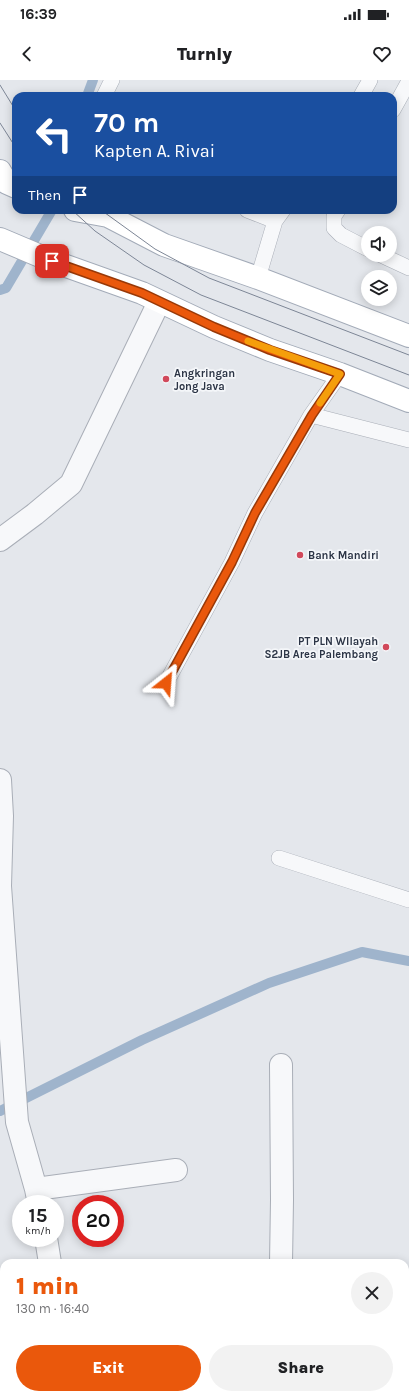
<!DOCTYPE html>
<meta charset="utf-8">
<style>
:root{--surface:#fff;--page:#f2f2f2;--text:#202124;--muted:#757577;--accent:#ea580c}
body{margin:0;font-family:Karla,sans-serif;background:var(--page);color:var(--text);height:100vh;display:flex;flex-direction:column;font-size:15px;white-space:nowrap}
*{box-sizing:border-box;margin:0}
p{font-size:13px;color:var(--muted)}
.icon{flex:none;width:22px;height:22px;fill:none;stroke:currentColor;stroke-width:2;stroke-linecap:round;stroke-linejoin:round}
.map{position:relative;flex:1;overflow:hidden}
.drawer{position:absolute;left:0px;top:1179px;width:409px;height:140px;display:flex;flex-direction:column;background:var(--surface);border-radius:12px 12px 0 0;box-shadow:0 2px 10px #0003}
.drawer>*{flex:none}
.banner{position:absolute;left:12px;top:12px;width:385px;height:122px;border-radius:12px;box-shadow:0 2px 10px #0003;background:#1a4fa0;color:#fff;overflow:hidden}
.buttons{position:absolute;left:361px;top:146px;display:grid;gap:8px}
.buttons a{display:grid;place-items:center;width:36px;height:36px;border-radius:50%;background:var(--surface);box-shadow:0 2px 10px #0003;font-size:20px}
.speed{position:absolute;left:12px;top:1115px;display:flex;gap:8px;font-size:20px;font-weight:700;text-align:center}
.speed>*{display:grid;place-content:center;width:52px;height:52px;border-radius:50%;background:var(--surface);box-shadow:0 2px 10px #0003;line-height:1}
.speed small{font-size:10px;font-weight:400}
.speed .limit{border:6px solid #d22;background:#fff;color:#111}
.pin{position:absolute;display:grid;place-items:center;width:34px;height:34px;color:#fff;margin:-17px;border-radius:8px;box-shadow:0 2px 6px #0006}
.me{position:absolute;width:44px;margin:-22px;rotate:28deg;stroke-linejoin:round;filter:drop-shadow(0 0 3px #0008)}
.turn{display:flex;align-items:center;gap:14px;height:84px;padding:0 16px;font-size:18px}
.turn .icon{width:52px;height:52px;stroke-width:2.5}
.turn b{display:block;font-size:28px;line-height:34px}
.then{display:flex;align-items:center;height:38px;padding:0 16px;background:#0003;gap:8px;font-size:15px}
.round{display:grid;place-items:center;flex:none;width:42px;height:42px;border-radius:21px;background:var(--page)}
.summary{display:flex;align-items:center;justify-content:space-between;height:68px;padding:0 16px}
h1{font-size:24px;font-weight:800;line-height:30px;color:var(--accent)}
.cta{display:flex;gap:8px;margin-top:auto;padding:8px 16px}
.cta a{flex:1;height:46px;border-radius:24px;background:var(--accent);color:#fff;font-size:16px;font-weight:800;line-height:46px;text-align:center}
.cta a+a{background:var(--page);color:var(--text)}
.status{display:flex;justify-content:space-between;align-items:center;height:28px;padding:0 20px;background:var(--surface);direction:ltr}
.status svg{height:11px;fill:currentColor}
header{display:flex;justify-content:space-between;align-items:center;height:52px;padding:0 16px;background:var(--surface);font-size:18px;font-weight:800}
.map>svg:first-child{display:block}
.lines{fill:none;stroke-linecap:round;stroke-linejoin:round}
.stream{stroke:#9fb4cc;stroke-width:10}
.lane-casing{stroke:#a9aeb7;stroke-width:16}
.street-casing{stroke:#a9aeb7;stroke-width:24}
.primary-casing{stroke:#a3abb8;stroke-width:24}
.lane{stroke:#f7f8fa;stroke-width:15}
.street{stroke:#f7f8fa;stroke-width:22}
.primary{stroke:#fff;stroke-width:22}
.tram{stroke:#7d8696;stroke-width:1}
.route-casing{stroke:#983908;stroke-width:10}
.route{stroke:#ea580c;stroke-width:7}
.slow{stroke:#f59e0b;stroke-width:7}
.poi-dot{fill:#d1495b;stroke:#f4f6f9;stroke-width:1.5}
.labels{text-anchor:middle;stroke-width:3.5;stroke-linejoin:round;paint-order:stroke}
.poi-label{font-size:11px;font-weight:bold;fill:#2b3445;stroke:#f4f6f9;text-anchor:start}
</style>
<div class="status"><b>16:39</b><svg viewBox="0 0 49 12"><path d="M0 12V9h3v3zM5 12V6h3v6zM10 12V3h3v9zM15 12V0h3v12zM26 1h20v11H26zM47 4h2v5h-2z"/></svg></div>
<header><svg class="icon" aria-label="back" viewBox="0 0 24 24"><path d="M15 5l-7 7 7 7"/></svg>Turnly<svg class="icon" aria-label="heart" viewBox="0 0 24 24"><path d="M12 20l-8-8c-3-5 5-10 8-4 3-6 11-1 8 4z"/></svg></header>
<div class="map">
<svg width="409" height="1319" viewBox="0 0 409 1319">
<rect width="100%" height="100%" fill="#e4e7ec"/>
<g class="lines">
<path class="stream" d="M 87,16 L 93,0
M 0,210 L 6,208 L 52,130
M 0,1031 L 142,960 L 269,903 L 362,872 L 409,881
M 0,1194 L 4,1227
M 15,1315 L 15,1319"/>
<defs>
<path id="lane" d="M 104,16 L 112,0
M 361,16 L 370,0
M 393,30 L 409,1
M 247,130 L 275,141
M 338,130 L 334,136 L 334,148 L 341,155 L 368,169
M 381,175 L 409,188
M 258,198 L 275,141 L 283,130
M 340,294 L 311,335 L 409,360
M 166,603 L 232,482 L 255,433 L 311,335
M 279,778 L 409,820"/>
<path id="street" d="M 0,460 L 35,434 L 71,404 L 159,222
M 0,700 L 2,736 L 0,806
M 0,806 L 17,1042 L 36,1109 L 39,1124
M 36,1109 L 176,1090
M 46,1158 L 50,1183
M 281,1183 L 282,1120 L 281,985
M 405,1204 L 409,1204
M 0,1210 L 4,1210
M 61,1315 L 61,1319
M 328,1315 L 331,1319
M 303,1319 L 303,1315"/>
<path id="primary" d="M 0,91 L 7,103 L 16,107
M 75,130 L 108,136 L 164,165 L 258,198 L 409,256
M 0,159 L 52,181 L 142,213 L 214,247 L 270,270 L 340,294 L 409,321"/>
</defs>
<use href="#lane" class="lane-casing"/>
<use href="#street" class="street-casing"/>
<use href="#primary" class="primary-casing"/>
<use href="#lane" class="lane"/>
<use href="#street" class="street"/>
<use href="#primary" class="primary"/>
<path class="tram" d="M 0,5 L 16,31
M 0,43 L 16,68
M 72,130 L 95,151 L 144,185 L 201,215 L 409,295
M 101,130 L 155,169 L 209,198 L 409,275"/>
</g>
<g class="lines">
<defs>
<path id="route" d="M 52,181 L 142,213 L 214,247 L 270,270 L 340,294 L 312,335 L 255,433 L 232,482 L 166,603"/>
</defs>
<use href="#route" class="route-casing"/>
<use href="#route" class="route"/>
<path class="slow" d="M 248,261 L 340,294 L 320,323"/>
</g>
<g class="poi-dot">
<circle cx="166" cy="299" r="4"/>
<circle cx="300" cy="475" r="4"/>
<circle cx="386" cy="567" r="4"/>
</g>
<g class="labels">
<g class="poi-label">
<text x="174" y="297">Angkringan<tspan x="174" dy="13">Jong Java</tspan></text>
<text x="308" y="479">Bank Mandiri</text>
<text x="378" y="565" text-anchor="end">PT PLN WIlayah<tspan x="378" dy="13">S2JB Area Palembang</tspan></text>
</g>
</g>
</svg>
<div class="buttons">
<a><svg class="icon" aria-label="sound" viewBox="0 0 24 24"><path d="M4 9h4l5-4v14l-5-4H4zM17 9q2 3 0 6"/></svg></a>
<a><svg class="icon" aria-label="layers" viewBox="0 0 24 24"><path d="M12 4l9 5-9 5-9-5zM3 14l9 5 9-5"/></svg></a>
</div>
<div class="speed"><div>15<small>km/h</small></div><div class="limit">20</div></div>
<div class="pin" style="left:52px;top:181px;background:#d93025"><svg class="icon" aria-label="arrive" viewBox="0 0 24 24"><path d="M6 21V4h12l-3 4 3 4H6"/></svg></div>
<svg class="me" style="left:166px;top:603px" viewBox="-20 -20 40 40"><path d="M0-17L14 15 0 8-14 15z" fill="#ea580c" stroke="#fff" stroke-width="4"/></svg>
<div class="banner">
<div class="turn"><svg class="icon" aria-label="left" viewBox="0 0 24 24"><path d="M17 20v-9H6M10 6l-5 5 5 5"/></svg><div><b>70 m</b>Kapten A. Rivai</div></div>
<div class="then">Then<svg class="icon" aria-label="arrive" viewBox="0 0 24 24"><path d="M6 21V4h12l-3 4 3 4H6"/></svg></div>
</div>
<section class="drawer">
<div class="summary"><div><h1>1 min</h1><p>130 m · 16:40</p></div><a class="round"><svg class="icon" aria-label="close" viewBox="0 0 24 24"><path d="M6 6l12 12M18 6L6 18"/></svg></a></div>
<div class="cta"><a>Exit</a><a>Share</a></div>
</section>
</div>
